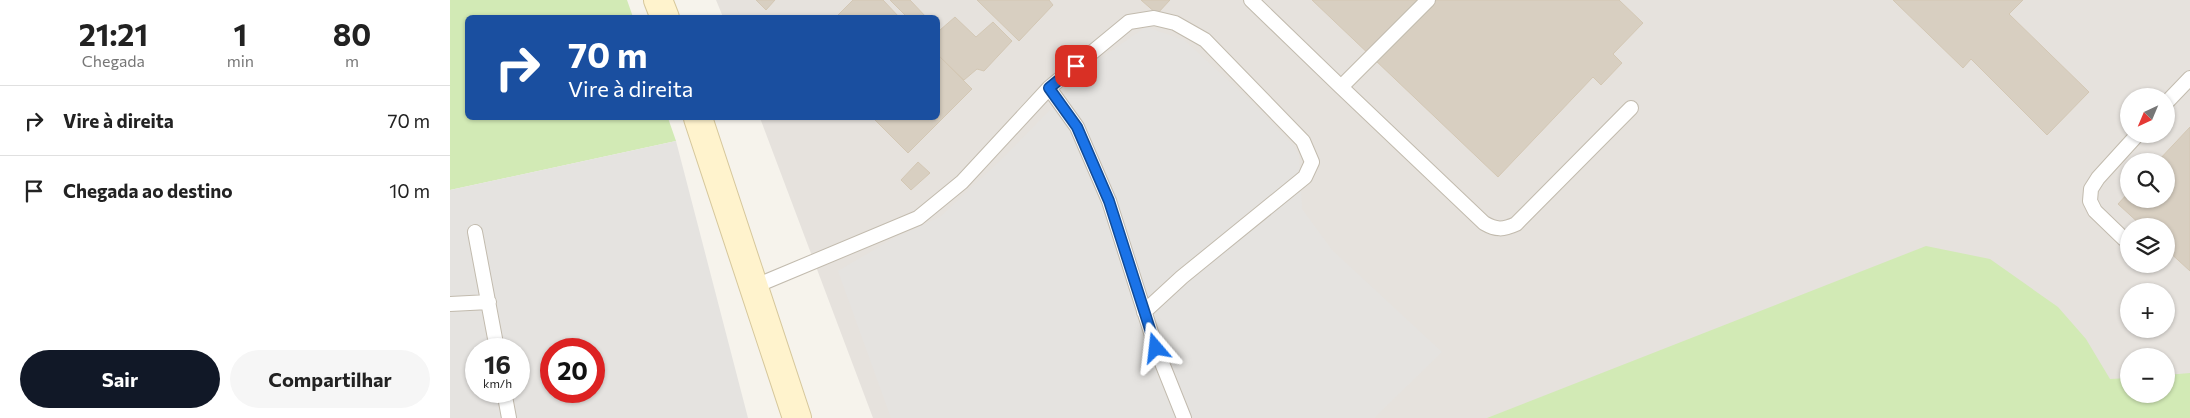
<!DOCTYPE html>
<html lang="pt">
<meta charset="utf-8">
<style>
:root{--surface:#fff;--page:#f6f6f6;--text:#222;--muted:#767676;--line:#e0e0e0;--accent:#111827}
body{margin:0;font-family:Commissioner,sans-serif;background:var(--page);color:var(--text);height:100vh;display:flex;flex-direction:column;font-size:19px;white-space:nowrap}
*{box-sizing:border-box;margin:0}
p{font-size:16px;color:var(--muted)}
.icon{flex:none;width:28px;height:28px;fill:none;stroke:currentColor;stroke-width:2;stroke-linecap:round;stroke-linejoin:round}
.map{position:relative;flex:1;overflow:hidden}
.side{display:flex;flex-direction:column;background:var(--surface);width:450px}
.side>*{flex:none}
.guide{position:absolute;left:15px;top:15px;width:475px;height:105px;border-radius:8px;box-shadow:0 1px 4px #0004;background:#1a4fa0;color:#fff;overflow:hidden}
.needle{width:32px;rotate:224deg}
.tools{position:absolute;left:1670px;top:88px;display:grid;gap:10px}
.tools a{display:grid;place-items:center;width:55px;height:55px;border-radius:50%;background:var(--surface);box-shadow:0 1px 4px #0004;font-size:25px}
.speed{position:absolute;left:15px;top:338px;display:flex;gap:10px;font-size:25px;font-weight:700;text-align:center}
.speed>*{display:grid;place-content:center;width:65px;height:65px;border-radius:50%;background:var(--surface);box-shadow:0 1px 4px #0004;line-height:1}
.speed small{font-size:12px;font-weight:400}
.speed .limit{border:8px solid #d22;background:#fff;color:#111}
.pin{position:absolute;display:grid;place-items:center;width:42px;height:42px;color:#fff;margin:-21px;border-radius:10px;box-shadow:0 2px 8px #0006}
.me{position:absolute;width:55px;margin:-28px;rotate:343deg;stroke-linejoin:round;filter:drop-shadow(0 0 4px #0008)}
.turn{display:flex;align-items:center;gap:18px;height:105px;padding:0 20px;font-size:22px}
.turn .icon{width:65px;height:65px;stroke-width:2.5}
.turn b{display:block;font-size:35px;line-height:42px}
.eta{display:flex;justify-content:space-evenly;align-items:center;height:85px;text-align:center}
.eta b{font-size:30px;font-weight:700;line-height:35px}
.action{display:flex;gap:10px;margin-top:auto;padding:10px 20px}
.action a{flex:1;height:58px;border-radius:30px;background:var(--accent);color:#fff;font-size:20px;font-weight:700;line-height:58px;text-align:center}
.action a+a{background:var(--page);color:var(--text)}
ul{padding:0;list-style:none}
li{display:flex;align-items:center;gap:15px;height:70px;padding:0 20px;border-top:1px solid var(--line)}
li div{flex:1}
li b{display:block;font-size:19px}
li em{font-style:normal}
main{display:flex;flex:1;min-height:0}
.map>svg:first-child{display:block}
.industrial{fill:#e6e2dd;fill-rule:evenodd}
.green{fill:#d2eab5}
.parking{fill:#e5e3e0;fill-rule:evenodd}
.building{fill:#d8cfc1;stroke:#d3c7b4}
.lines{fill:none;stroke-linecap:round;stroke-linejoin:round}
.service-casing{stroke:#c2bbae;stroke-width:16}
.secondary-casing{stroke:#d6c79b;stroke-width:30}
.service{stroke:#fff;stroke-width:14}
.secondary{stroke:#fff3cd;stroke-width:28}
.route-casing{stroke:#114b97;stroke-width:12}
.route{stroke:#1a73e8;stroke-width:9}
</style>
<main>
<section class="side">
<div class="eta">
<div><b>21:21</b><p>Chegada</p></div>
<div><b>1</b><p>min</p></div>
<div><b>80</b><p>m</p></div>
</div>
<ul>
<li><svg class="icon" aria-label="right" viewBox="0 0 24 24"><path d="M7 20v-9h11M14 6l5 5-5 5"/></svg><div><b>Vire à direita</b></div><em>70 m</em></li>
<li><svg class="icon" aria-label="arrive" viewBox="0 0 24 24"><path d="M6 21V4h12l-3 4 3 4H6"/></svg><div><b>Chegada ao destino</b></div><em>10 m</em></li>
</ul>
<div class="action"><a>Sair</a><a>Compartilhar</a></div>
</section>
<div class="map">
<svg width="1740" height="418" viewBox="0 0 1740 418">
<rect width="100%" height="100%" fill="#f6f3ec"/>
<path class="industrial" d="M 266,0 L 1740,0 L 1740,418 L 423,418 L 310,118 L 488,118 L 488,18 L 273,17 ZM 1679,96 L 1716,96 L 1716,134 L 1679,134 ZM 1679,161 L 1716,161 L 1716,199 L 1679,199 ZM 1679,226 L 1716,226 L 1716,264 L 1679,264 ZM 1679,291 L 1716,291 L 1716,329 L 1679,329 ZM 1679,356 L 1716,356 L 1716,394 L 1679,394 Z"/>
<path class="green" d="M 0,0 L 177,0 L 183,17 L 18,18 L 18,118 L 218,118 L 226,141 L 0,190 Z
M 1476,246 L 1540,259 L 1608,307 L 1636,339 L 1660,379 L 1679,378 L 1679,394 L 1716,394 L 1716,375 L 1740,373 L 1740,418 L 1037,418 Z"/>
<path class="parking" d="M 696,27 L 734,40 L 803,103 L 841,143 L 849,155 L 852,209 L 882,250 L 992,352 L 924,418 L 441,418 L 388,271 L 444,238 L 490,217 L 554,157 L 651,58 Z
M 226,141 L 298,418 L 0,418 L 0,190 ZM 26,349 L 69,349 L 69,391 L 26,391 ZM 101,349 L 144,349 L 144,391 L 101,391 Z"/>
<path class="building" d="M 306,0 L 325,0 L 316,10 Z
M 403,0 L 433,0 L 450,18 L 385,18 Z
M 440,0 L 460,0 L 477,18 L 458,18 Z
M 527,0 L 599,0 L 603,5 L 569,41 Z
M 691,0 L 720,0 L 707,14 Z
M 862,0 L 1169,0 L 1193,23 L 1163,54 L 1172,63 L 1151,85 L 1143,77 L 1048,177 Z
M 1443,0 L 1573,0 L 1559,14 L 1639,92 L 1597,135 L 1521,59 L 1513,68 Z
M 505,17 L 526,37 L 543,22 L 562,41 L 534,71 L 527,69 L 514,80 L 488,55 L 488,28 L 490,30 Z
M 488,55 L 522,89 L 458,153 L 423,118 L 488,118 Z
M 1740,127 L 1740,271 L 1716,249 L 1716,226 L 1692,226 L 1668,204 L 1679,192 L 1679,199 L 1716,199 L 1716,161 L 1708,161 Z
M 468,162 L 480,173 L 461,190 L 451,180 Z"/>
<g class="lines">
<defs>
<path id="service" d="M 801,0 L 891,87 L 978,0
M 891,87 L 1034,223 C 1046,230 1053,230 1066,224 L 1181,108
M 599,88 L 627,127 L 659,201 L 706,348 L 734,418
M 1716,103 L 1740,78
M 25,232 L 47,349
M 1674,239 L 1645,211 L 1640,201 L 1641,189 L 1648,178 L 1688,134
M 303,287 L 468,218 L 512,182 L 599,88 L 679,22 L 704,18 L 725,23 L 755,40 L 853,141 L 862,162 L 855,177 L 732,277 L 694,312
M 0,304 L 39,302
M 54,391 L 59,418"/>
<path id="secondary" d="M 208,0 L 215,18
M 248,118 L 347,418"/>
</defs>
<use href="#service" class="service-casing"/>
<use href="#secondary" class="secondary-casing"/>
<use href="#service" class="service"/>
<use href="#secondary" class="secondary"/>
</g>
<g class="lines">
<defs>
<path id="route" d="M 626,66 L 599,88 L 627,127 L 659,201 L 706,348"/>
</defs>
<use href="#route" class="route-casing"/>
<use href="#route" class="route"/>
</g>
</svg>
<div class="tools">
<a><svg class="needle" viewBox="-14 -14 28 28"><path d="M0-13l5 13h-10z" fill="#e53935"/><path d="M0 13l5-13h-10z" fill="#767676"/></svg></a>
<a><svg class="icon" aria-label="search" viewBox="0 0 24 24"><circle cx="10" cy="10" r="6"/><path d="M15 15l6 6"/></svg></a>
<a><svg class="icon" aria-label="layers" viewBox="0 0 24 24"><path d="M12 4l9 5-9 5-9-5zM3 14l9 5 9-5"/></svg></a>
<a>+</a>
<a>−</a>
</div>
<div class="speed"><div>16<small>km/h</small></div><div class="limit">20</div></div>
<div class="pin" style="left:626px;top:66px;background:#d93025"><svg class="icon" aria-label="arrive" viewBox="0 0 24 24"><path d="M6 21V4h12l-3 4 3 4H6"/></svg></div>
<svg class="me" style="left:706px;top:348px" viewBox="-20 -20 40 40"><path d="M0-17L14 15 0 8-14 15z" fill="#1a73e8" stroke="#fff" stroke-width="4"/></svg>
<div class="guide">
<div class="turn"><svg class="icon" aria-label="right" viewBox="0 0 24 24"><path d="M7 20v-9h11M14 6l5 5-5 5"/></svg><div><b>70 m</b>Vire à direita</div></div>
</div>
</div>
</main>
